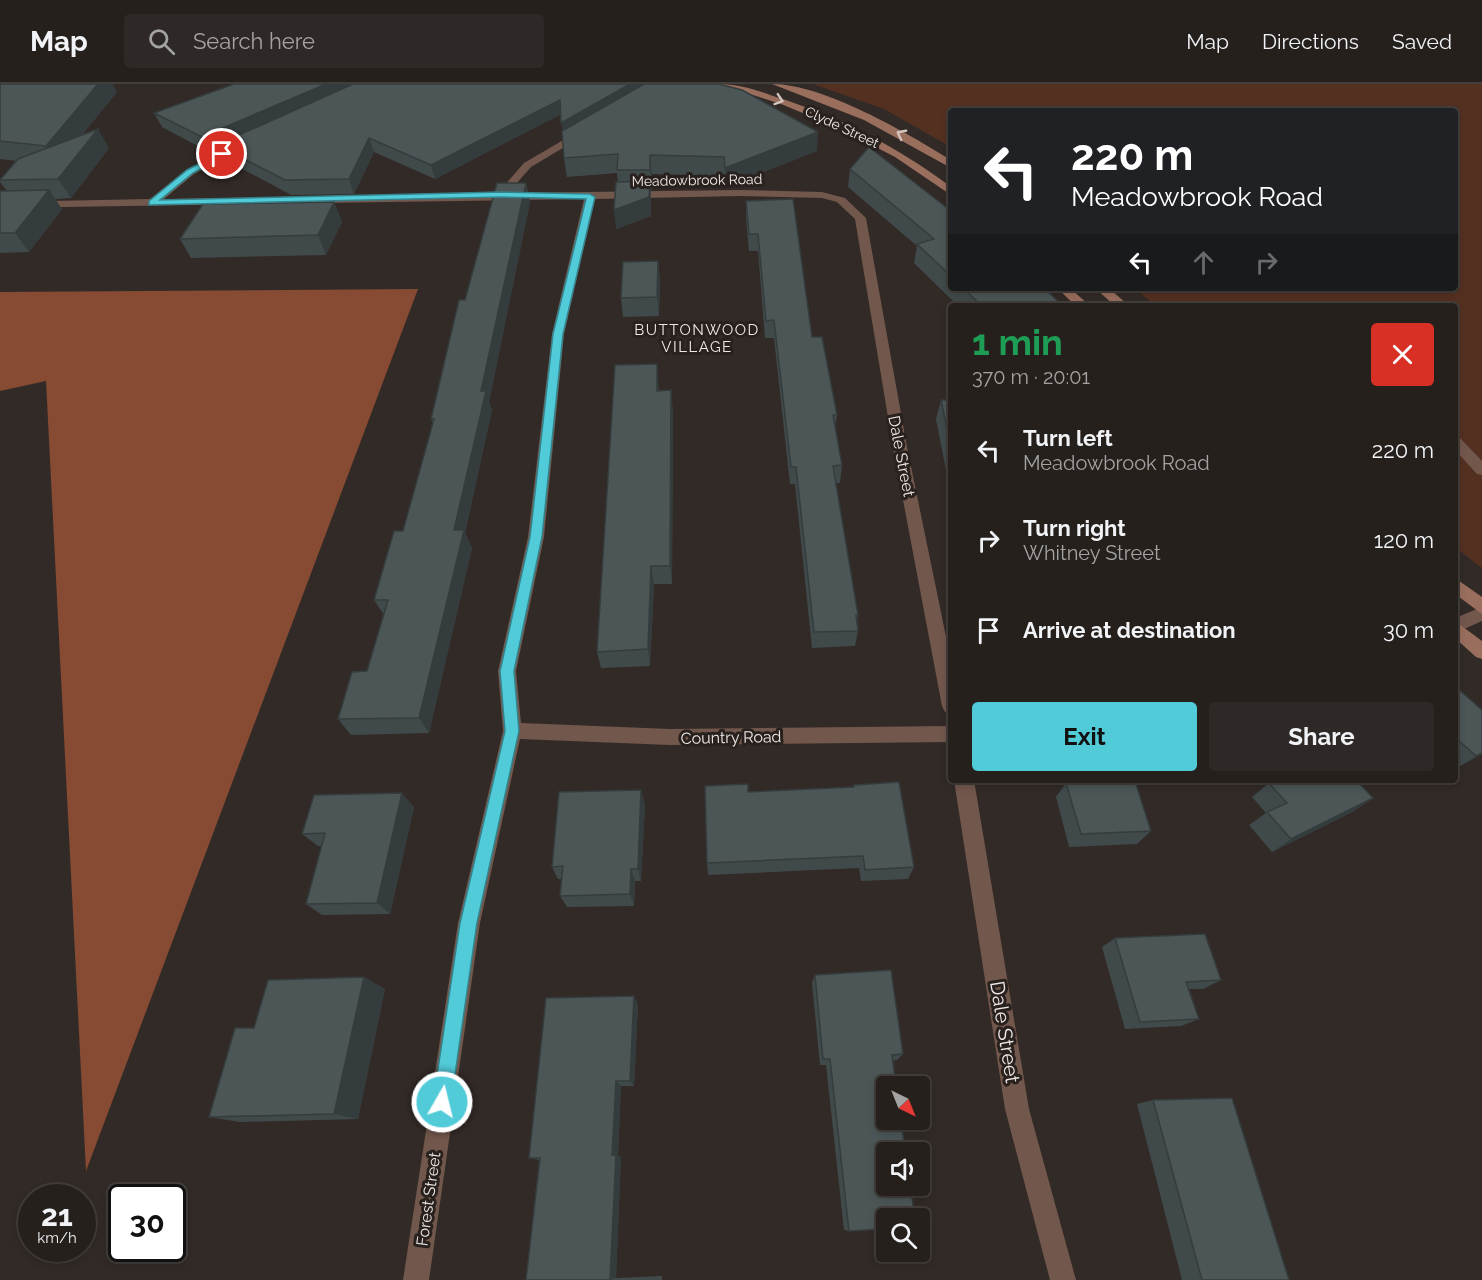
<!DOCTYPE html>
<meta charset="utf-8">
<style>
:root{--surface:#26201d;--page:#2e2826;--text:#f1f3f6;--muted:#a4a3a4;--line:#423e3b;--accent:#52cbd9}
body{margin:0;font-family:Raleway,sans-serif;background:var(--page);color:var(--text);height:100vh;display:flex;flex-direction:column;font-size:22px;white-space:nowrap}
*{box-sizing:border-box;margin:0}
p{font-size:20px;color:var(--muted)}
.icon{flex:none;width:33px;height:33px;fill:none;stroke:currentColor;stroke-width:2;stroke-linecap:round;stroke-linejoin:round}
.map{position:relative;flex:1;overflow:hidden}
.drawer{position:absolute;left:948px;top:219px;width:510px;height:480px;display:flex;flex-direction:column;background:var(--surface);border-radius:6px;box-shadow:0 3px 9px #0003,0 0 0 2px var(--line)}
.drawer>*{flex:none}
.banner{position:absolute;left:948px;top:24px;width:510px;height:183px;border-radius:6px;box-shadow:0 3px 9px #0003,0 0 0 2px var(--line);background:#202124;color:#fff;overflow:hidden}
.needle{width:39px;rotate:137deg}
.controls{position:absolute;left:876px;top:992px;display:grid;gap:12px}
.controls a{display:grid;place-items:center;width:54px;height:54px;border-radius:6px;background:var(--surface);box-shadow:0 3px 9px #0003,0 0 0 2px var(--line);font-size:30px}
.speed{position:absolute;left:18px;top:1100px;display:flex;gap:12px;font-size:30px;font-weight:700;text-align:center}
.speed>*{display:grid;place-content:center;width:78px;height:78px;border-radius:50%;background:var(--surface);box-shadow:0 3px 9px #0003,0 0 0 2px var(--line);line-height:1}
.speed small{font-size:15px;font-weight:400}
.speed .limit{border:3px solid #111;border-radius:9px;background:#fff;color:#111}
.pin{position:absolute;display:grid;place-items:center;width:51px;height:51px;color:#fff;margin:-26px;border:3px solid #fff;border-radius:50%;box-shadow:0 2px 6px #0007}
.me{position:absolute;width:66px;margin:-33px;rotate:8deg;stroke-linejoin:round;filter:drop-shadow(0 0 4px #0008)}
.turn{display:flex;align-items:center;gap:21px;height:126px;padding:0 24px;font-size:27px}
.turn .icon{width:78px;height:78px;stroke-width:2.5}
.turn b{display:block;font-size:42px;line-height:51px}
.lanes{display:flex;align-items:center;height:57px;padding:0 24px;background:#0003;justify-content:center;gap:30px;direction:ltr}
.lanes .off{opacity:.35}
.round{display:grid;place-items:center;flex:none;width:63px;height:63px;border-radius:6px;background:var(--page)}
.head{display:flex;align-items:center;justify-content:space-between;height:102px;padding:0 24px}
h1{font-size:36px;font-weight:700;line-height:45px;color:#1e9e55}
.primary-button{display:flex;gap:12px;margin-top:auto;padding:12px 24px}
.primary-button a{flex:1;height:69px;border-radius:6px;background:var(--accent);color:#111;font-size:24px;font-weight:700;line-height:69px;text-align:center}
.primary-button a+a{background:var(--page);color:var(--text)}
ul{padding:0;list-style:none}
li{display:flex;align-items:center;gap:18px;height:90px;padding:0 24px}
li div{flex:1}
li b{display:block;font-size:22px}
li em{font-style:normal}
header{display:flex;align-items:center;gap:36px;box-sizing:border-box;height:84px;padding:0 30px;background:var(--surface);border-bottom:2px solid var(--line)}
header strong{font-size:28px}
nav{display:flex;gap:33px;margin-inline-start:auto;font-size:21px}
.search{width:420px;height:54px;background:var(--page);display:flex;align-items:center;gap:15px;box-sizing:border-box;padding:0 21px;border-radius:6px;color:var(--muted);font-size:22px}
.map>svg:first-child{display:block}
.green{fill:#543021}
.forest{fill:#864b32}
.lines{fill:none;stroke-linecap:round;stroke-linejoin:round}
.lane{fill:#72574c;fill-rule:evenodd}
.street{fill:#72574c;fill-rule:evenodd}
.secondary{fill:#996e5d;fill-rule:evenodd}
.wall{fill:#414a4b}
.shaded-wall{fill:#353c3d}
.building{fill:#4c5657;stroke:#353c3d;stroke-width:1.5}
.oneway{stroke:#d4c4be}
.route{fill:#52cbd9;stroke:#35848d;stroke-width:1.5}
.labels{text-anchor:middle;stroke-width:6;stroke-linejoin:round;paint-order:stroke}
.far-street-label{font-size:14px;fill:#eee9e7;stroke:#28211e}
.far-neighbourhood-label{font-size:15px;letter-spacing:1.5px;fill:#eee9e7;stroke:#28211e}
.street-label{font-size:16px;fill:#eee9e7;stroke:#28211e}
.near-street-label{font-size:20px;fill:#eee9e7;stroke:#28211e}
</style>
<header>
<strong>Map</strong>
<div class="search"><svg class="icon" aria-label="search" viewBox="0 0 24 24"><circle cx="10" cy="10" r="6"/><path d="M15 15l6 6"/></svg>Search here</div>
<nav><a>Map</a><a>Directions</a><a>Saved</a></nav>
</header>
<div class="map">
<svg width="1482" height="1196" viewBox="0 0 1482 1196">
<rect width="100%" height="100%" fill="#322a27"/>
<path class="green" d="M 813,0 L 1482,0 L 1482,484 L 1455,463 L 1455,222 L 1156,222 L 1134,204 L 1455,204 L 1455,27 L 951,27 L 951,63 L 884,25 Z"/>
<path class="forest" d="M 418,205 L 86,1087 L 46,297 L 0,307 L 0,208 Z"/>
<g class="lines">
<path class="lane" d="M 1455,352 L 1460,354 L 1482,377 L 1482,391 L 1477,390 L 1455,366 Z"/>
<path class="street" d="M 584,44 L 588,45 L 588,49 L 531,83 L 508,109 L 740,106 L 822,108 L 845,114 L 866,134 L 907,363 L 951,577 L 951,630 L 945,628 L 942,622 L 893,363 L 855,135 L 837,118 L 822,114 L 740,112 L 595,115 L 564,250 L 544,453 L 516,587 L 521,639 L 670,645 L 951,642 L 951,658 L 670,661 L 520,655 L 480,839 L 429,1196 L 403,1196 L 458,839 L 503,647 L 498,587 L 528,453 L 552,250 L 584,115 L 0,124 L 0,118 L 150,115 L 186,86 L 243,56 L 248,59 L 247,61 L 194,90 L 164,115 L 497,110 L 524,79 Z
M 1482,523 L 1482,537 L 1455,549 L 1455,534 Z
M 954,696 L 974,696 L 1029,1025 L 1076,1196 L 1050,1196 L 1005,1025 Z"/>
<path class="secondary" d="M 718,0 C 739,0 757,6 776,13 C 840,33 898,63 951,103 L 951,111 L 895,73 L 839,44 L 781,20 Z
M 772,0 C 824,0 907,49 951,76 L 951,84 L 864,36 Z
M 1057,204 L 1070,204 L 1090,222 L 1076,222 Z
M 1095,204 L 1109,204 L 1129,222 L 1115,222 Z
M 1455,494 L 1482,513 L 1482,530 L 1455,510 Z
M 1455,537 L 1482,557 L 1482,575 L 1476,573 L 1455,554 Z"/>
</g>
<path class="wall" d="M 0,0 L 117,8 L 82,51 L 109,64 L 71,114 L 55,115 L 62,125 L 29,168 L 0,169 L 0,107 L 7,107 L 0,98 L 0,95 L 17,77 L 0,75 Z
M 719,0 L 817,67 L 725,103 L 725,92 L 652,90 L 652,105 L 650,105 L 651,132 L 616,145 L 618,98 L 617,89 L 567,93 L 564,74 L 563,47 L 561,30 L 435,95 L 374,68 L 354,110 L 291,111 L 224,75 L 219,64 L 211,69 L 162,43 L 154,29 Z
M 850,85 L 951,127 L 951,204 L 1044,204 L 1063,222 L 958,222 L 914,179 L 917,162 L 848,103 Z
M 526,99 L 530,118 L 489,318 L 492,326 L 465,449 L 472,464 L 429,649 L 351,651 L 338,635 L 367,587 L 384,531 L 374,516 L 403,447 L 433,340 L 431,335 L 465,216 Z
M 746,117 L 812,253 L 837,331 L 835,343 L 842,381 L 840,399 L 836,399 L 858,531 L 857,538 L 858,547 L 855,562 L 812,564 L 795,400 L 790,400 L 774,254 L 765,254 L 758,167 L 749,167 L 746,134 Z
M 334,118 L 342,138 L 326,171 L 191,174 L 180,155 Z
M 658,177 L 660,196 L 659,232 L 623,233 L 621,214 Z
M 658,299 L 659,307 L 673,326 L 672,500 L 654,500 L 650,582 L 601,584 L 597,568 Z
M 941,316 L 951,316 L 951,396 L 948,397 L 936,335 Z
M 1455,602 L 1482,670 L 1455,685 Z
M 1066,699 L 1151,747 L 1137,760 L 1069,763 L 1056,713 Z
M 1269,699 L 1373,714 L 1352,728 L 1272,768 L 1249,741 L 1266,729 L 1252,713 Z
M 854,701 L 914,783 L 908,795 L 861,797 L 859,784 L 708,791 L 707,779 L 748,708 L 853,703 Z
M 645,720 L 641,797 L 635,797 L 634,822 L 567,823 L 560,812 L 562,795 L 558,795 L 552,783 Z
M 414,723 L 390,830 L 322,831 L 306,820 L 322,762 L 318,762 L 302,750 Z
M 1115,854 L 1221,896 L 1203,905 L 1189,905 L 1199,935 L 1181,942 L 1125,945 L 1102,863 Z
M 815,891 L 903,970 L 897,976 L 892,977 L 849,1147 L 844,1146 L 826,981 L 820,981 L 812,899 Z
M 364,893 L 385,905 L 358,1035 L 240,1038 L 209,1033 Z
M 638,920 L 634,1002 L 621,1002 L 618,1072 L 621,1073 L 616,1194 L 662,1192 L 662,1196 L 526,1196 L 539,1076 L 529,1074 Z
M 1153,1016 L 1289,1196 L 1182,1196 L 1137,1020 Z"/>
<path class="shaded-wall" d="M 98,0 L 113,0 L 117,8 L 58,80 L 46,62 Z
M 326,0 L 363,0 L 217,61 L 219,64 L 211,69 L 204,54 L 218,46 Z
M 630,0 L 654,0 L 564,53 L 561,39 Z
M 560,16 L 562,30 L 435,95 L 431,81 Z
M 98,45 L 109,64 L 71,114 L 58,95 Z
M 818,48 L 817,67 L 725,103 L 725,84 Z
M 369,54 L 374,68 L 354,110 L 349,95 Z
M 650,71 L 652,90 L 652,105 L 650,86 Z
M 650,97 L 651,116 L 651,132 L 616,145 L 614,126 Z
M 526,99 L 530,118 L 489,318 L 492,326 L 465,449 L 472,464 L 429,649 L 419,634 L 481,307 Z
M 49,106 L 62,125 L 29,168 L 15,149 Z
M 334,118 L 342,138 L 326,171 L 318,151 Z
M 658,177 L 660,196 L 659,232 L 657,213 Z
M 657,280 L 658,299 L 659,326 L 657,307 Z
M 671,306 L 673,326 L 672,500 L 670,482 Z
M 651,482 L 654,500 L 650,582 L 648,565 Z
M 1482,669 L 1482,670 L 1455,685 L 1476,672 Z
M 641,706 L 645,720 L 641,797 L 638,785 Z
M 402,709 L 414,723 L 390,830 L 377,819 Z
M 1373,714 L 1352,728 L 1272,768 L 1291,755 Z
M 631,785 L 635,797 L 634,822 L 630,810 Z
M 364,893 L 385,905 L 358,1035 L 334,1030 Z
M 634,912 L 638,920 L 634,1002 L 630,997 Z
M 616,997 L 621,1002 L 618,1072 L 621,1073 L 616,1194 L 610,1196 L 612,1071 Z"/>
<path class="building" d="M 0,0 L 98,0 L 46,62 L 0,57 Z
M 234,0 L 326,0 L 218,46 L 204,54 L 154,29 Z
M 353,0 L 630,0 L 561,39 L 560,16 L 431,81 L 369,54 L 349,95 L 285,96 L 217,61 Z
M 644,0 L 719,0 L 742,6 L 818,48 L 725,84 L 724,73 L 650,71 L 650,86 L 617,86 L 618,70 L 564,74 L 562,47 Z
M 98,45 L 58,95 L 0,96 L 18,75 Z
M 869,63 L 951,127 L 951,192 L 917,160 L 934,155 L 850,85 Z
M 650,97 L 649,113 L 614,126 L 616,98 Z
M 497,99 L 526,99 L 481,307 L 486,307 L 454,446 L 464,446 L 419,634 L 338,635 L 352,588 L 367,587 L 388,516 L 374,516 L 394,447 L 403,447 L 434,335 L 431,335 L 459,216 L 465,216 Z
M 49,106 L 15,149 L 0,149 L 0,107 Z
M 793,115 L 812,253 L 822,253 L 837,331 L 833,331 L 842,381 L 833,382 L 858,531 L 856,531 L 858,547 L 814,548 L 796,383 L 791,383 L 774,236 L 766,237 L 758,150 L 749,150 L 746,117 Z
M 334,118 L 318,151 L 180,155 L 203,120 Z
M 658,177 L 657,213 L 621,214 L 623,178 Z
M 963,204 L 1044,204 L 1063,222 L 982,222 Z
M 657,280 L 657,307 L 671,306 L 670,482 L 651,482 L 648,565 L 597,568 L 615,281 Z
M 941,316 L 951,316 L 951,365 Z
M 1455,602 L 1482,626 L 1482,669 L 1476,672 L 1455,653 Z
M 1275,696 L 1356,696 L 1373,714 L 1291,755 L 1267,728 L 1287,719 L 1269,699 Z
M 1135,697 L 1151,747 L 1081,750 L 1066,699 Z
M 899,698 L 914,783 L 865,786 L 863,772 L 707,779 L 705,702 L 748,700 L 748,708 L 854,703 L 854,701 Z
M 641,706 L 638,785 L 631,785 L 630,810 L 560,812 L 563,782 L 552,783 L 559,708 Z
M 402,709 L 377,819 L 306,820 L 325,749 L 302,750 L 314,711 Z
M 1205,850 L 1221,896 L 1186,898 L 1199,935 L 1140,938 L 1115,854 Z
M 891,886 L 903,970 L 892,971 L 896,1002 L 886,1002 L 886,1035 L 901,1035 L 905,1068 L 886,1068 L 886,1101 L 910,1101 L 915,1134 L 886,1134 L 886,1145 L 849,1147 L 830,975 L 823,975 L 815,891 Z
M 364,893 L 334,1030 L 209,1033 L 235,944 L 254,944 L 268,896 Z
M 634,912 L 630,997 L 616,997 L 612,1071 L 616,1071 L 610,1196 L 526,1196 L 540,1074 L 529,1074 L 546,914 Z
M 1232,1014 L 1289,1196 L 1202,1196 L 1153,1016 Z"/>
<defs><path id="oneway-chevron" d="M-2-3.5L2.5 0L-2 3.5" fill="none" stroke-width="1.6" stroke-linecap="round" stroke-linejoin="round" transform="scale(1.5)"/></defs>
<g class="oneway">
<use href="#oneway-chevron" transform="translate(779 16) rotate(18)"/>
<use href="#oneway-chevron" transform="translate(901 50) rotate(-152)"/>
</g>
<path class="route" d="M 222,68 L 224,72 L 193,89 L 160,116 L 502,108 L 590,110 L 595,113 L 563,250 L 542,453 L 514,587 L 519,647 L 477,839 L 451,1018 L 449,1024 L 442,1027 L 436,1024 L 433,1018 L 460,839 L 505,647 L 500,587 L 530,453 L 553,250 L 586,115 L 502,113 L 149,121 L 149,117 L 187,86 Z"/>
<g class="labels">
<g class="far-street-label">
<text transform="translate(842 43) rotate(25)" y="5">Clyde Street</text>
<text transform="translate(697 96) rotate(-1)" y="5">Meadowbrook Road</text>
</g>
<g class="far-neighbourhood-label">
<text x="697" y="251">BUTTONWOOD<tspan x="697" dy="17">VILLAGE</tspan></text>
</g>
<g class="street-label">
<text transform="translate(902 372) rotate(79)" y="6">Dale Street</text>
<text transform="translate(731 653) rotate(-1)" y="6">Country Road</text>
<text transform="translate(428 1115) rotate(-82)" y="6">Forest Street</text>
</g>
<g class="near-street-label">
<text transform="translate(1005 948) rotate(81)" y="7">Dale Street</text>
</g>
</g>
</svg>
<div class="controls">
<a><svg class="needle" viewBox="-14 -14 28 28"><path d="M0-13l5 13h-10z" fill="#e53935"/><path d="M0 13l5-13h-10z" fill="#a4a3a4"/></svg></a>
<a><svg class="icon" aria-label="sound" viewBox="0 0 24 24"><path d="M4 9h4l5-4v14l-5-4H4zM17 9q2 3 0 6"/></svg></a>
<a><svg class="icon" aria-label="search" viewBox="0 0 24 24"><circle cx="10" cy="10" r="6"/><path d="M15 15l6 6"/></svg></a>
</div>
<div class="speed"><div>21<small>km/h</small></div><div class="limit">30</div></div>
<div class="pin" style="left:222px;top:70px;background:#d93025"><svg class="icon" aria-label="arrive" viewBox="0 0 24 24"><path d="M6 21V4h12l-3 4 3 4H6"/></svg></div>
<svg class="me" style="left:442px;top:1018px" viewBox="-20 -20 40 40"><circle r="17" fill="#52cbd9" stroke="#fff" stroke-width="3"/><path d="M0-11L8 9 0 5-8 9z" fill="#fff"/></svg>
<div class="banner">
<div class="turn"><svg class="icon" aria-label="left" viewBox="0 0 24 24"><path d="M17 20v-9H6M10 6l-5 5 5 5"/></svg><div><b>220 m</b>Meadowbrook Road</div></div>
<div class="lanes"><svg class="icon" aria-label="left" viewBox="0 0 24 24"><path d="M17 20v-9H6M10 6l-5 5 5 5"/></svg><svg class="icon off" aria-label="ahead" viewBox="0 0 24 24"><path d="M12 20V5M6 11l6-6 6 6"/></svg><svg class="icon off" aria-label="right" viewBox="0 0 24 24"><path d="M7 20v-9h11M14 6l5 5-5 5"/></svg></div>
</div>
<section class="drawer">
<div class="head"><div><h1>1 min</h1><p>370 m · 20:01</p></div><a class="round" style="background:#d93025;color:#fff"><svg class="icon" aria-label="close" viewBox="0 0 24 24"><path d="M6 6l12 12M18 6L6 18"/></svg></a></div>
<ul>
<li><svg class="icon" aria-label="left" viewBox="0 0 24 24"><path d="M17 20v-9H6M10 6l-5 5 5 5"/></svg><div><b>Turn left</b><p>Meadowbrook Road</p></div><em>220 m</em></li>
<li><svg class="icon" aria-label="right" viewBox="0 0 24 24"><path d="M7 20v-9h11M14 6l5 5-5 5"/></svg><div><b>Turn right</b><p>Whitney Street</p></div><em>120 m</em></li>
<li><svg class="icon" aria-label="arrive" viewBox="0 0 24 24"><path d="M6 21V4h12l-3 4 3 4H6"/></svg><div><b>Arrive at destination</b></div><em>30 m</em></li>
</ul>
<div class="primary-button"><a>Exit</a><a>Share</a></div>
</section>
</div>
